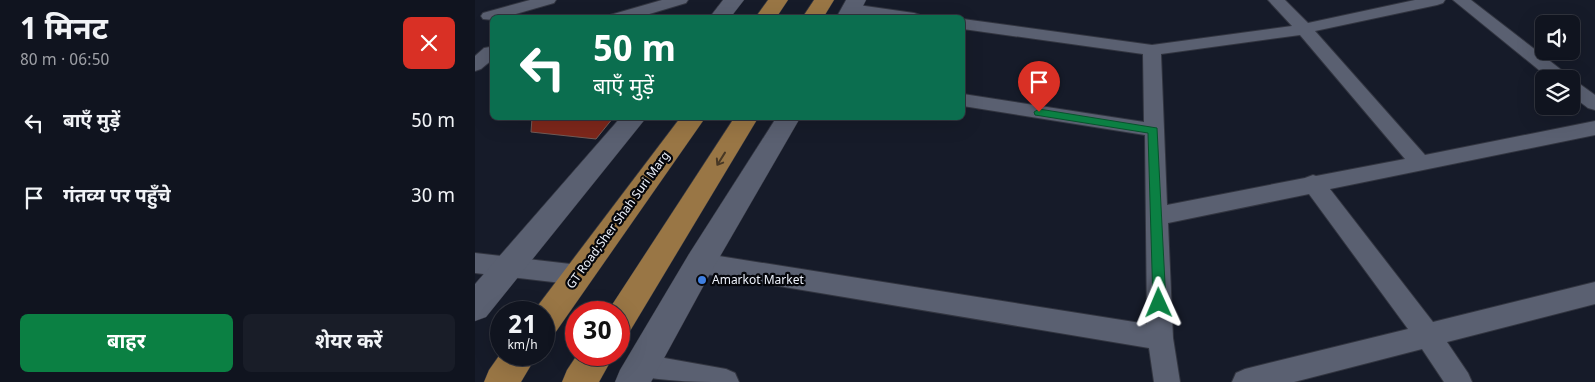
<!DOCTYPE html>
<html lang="hi">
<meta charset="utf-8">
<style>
:root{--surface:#10141f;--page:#191d28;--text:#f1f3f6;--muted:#9c9ea4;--line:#30333d;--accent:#0b8043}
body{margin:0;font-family:Georgia,"Noto Sans Devanagari",serif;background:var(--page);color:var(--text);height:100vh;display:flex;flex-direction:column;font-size:19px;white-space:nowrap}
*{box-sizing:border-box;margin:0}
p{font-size:16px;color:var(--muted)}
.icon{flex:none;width:28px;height:28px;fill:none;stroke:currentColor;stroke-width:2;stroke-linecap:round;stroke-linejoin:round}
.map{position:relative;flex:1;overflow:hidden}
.side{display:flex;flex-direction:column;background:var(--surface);width:475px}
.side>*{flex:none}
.hud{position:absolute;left:15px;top:15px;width:475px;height:105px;border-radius:8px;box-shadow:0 5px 20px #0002,0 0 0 1px var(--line);background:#0b6e4f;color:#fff;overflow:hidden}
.tools{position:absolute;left:1060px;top:15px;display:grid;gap:10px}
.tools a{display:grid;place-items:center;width:45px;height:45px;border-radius:8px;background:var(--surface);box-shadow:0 5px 20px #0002,0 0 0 1px var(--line);font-size:25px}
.speed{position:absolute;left:15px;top:301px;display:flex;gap:10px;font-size:25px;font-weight:700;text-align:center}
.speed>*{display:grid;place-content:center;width:65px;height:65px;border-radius:50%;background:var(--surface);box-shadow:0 5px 20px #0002,0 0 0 1px var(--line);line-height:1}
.speed small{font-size:12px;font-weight:400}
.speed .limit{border:8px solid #d22;background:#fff;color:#111}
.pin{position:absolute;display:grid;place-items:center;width:42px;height:42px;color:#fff;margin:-51px -21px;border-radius:50% 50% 50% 0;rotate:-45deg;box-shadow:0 0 5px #0007}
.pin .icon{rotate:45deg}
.me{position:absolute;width:55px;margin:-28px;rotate:359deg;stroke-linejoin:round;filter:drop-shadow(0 0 4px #0008)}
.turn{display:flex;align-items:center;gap:18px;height:105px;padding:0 20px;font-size:22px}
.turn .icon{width:65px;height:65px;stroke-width:2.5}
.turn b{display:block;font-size:35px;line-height:42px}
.round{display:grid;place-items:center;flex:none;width:52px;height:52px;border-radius:8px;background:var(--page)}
.head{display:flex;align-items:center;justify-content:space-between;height:85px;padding:0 20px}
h1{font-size:30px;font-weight:700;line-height:38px}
.action{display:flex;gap:10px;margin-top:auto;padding:10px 20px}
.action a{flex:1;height:58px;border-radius:8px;background:var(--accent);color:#fff;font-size:20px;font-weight:700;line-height:58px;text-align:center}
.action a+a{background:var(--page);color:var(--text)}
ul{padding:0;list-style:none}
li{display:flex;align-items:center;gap:15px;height:75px;padding:0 20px}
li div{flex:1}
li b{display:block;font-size:19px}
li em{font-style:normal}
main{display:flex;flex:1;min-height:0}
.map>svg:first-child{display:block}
.building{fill:#7e271b;stroke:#715c58}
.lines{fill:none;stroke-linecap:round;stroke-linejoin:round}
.minor-casing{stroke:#323540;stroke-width:2}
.secondary-casing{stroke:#323540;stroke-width:1}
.primary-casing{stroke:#323540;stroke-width:1}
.minor{fill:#5a6071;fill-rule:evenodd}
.secondary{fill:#5a6071;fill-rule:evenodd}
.primary{fill:#997645;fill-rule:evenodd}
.oneway{stroke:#483825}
.route{fill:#0b8043;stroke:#07532c}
.shop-dot{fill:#3f7fe0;stroke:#05060b;stroke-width:2}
.labels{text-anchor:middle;stroke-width:4.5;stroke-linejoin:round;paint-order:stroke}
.street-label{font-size:12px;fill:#ecf0fa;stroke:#05060b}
.poi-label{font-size:12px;fill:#ecf0fa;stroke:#05060b;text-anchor:start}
</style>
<main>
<section class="side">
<div class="head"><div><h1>1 मिनट</h1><p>80 m · 06:50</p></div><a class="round" style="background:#d93025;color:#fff"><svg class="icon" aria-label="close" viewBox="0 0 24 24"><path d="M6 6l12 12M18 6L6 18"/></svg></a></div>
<ul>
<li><svg class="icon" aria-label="left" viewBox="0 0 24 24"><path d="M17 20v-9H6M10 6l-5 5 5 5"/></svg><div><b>बाएँ मुड़ें</b></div><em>50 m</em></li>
<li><svg class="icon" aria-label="arrive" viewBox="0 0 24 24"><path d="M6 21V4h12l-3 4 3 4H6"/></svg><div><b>गंतव्य पर पहुँचे</b></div><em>30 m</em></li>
</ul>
<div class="action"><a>बाहर</a><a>शेयर करें</a></div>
</section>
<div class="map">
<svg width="1120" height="382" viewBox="0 0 1120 382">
<rect width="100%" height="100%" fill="#161b29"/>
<path class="building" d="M 57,118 L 138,118 L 121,139 L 56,132 Z"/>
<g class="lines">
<defs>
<path id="minor" d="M 55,0 L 81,0 L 79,3 L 27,18 L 18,18 L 18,20 L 8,19 L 6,16 L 8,13 Z
M 187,0 L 213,0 L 211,3 L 161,18 L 133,18 L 135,15 Z
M 793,0 L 810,0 L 833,23 L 940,0 L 970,0 L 968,3 L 962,5 L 840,31 L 950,155 L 1120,121 L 1120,135 L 855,189 L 958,322 L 1120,282 L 1120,304 L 972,342 L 993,373 L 997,382 L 969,382 L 947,349 L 819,382 L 757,382 L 761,373 L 770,369 L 933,329 L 834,194 L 693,223 L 698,338 L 705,382 L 679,382 L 674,348 L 225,273 L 217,270 L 213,263 L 217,256 L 225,253 L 672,324 L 670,135 L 488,106 L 488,94 L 669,122 L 668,54 L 488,29 L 488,19 L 677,45 L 817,26 ZM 825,35 L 930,159 L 841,176 L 838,175 L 830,178 L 692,205 L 686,54 Z
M 978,0 L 996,0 L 1093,75 L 1096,79 L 1075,79 Z
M 376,4 L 439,13 L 445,15 L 447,18 L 402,18 L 370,12 L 368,9 L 370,6 Z
M 15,47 L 18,47 L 18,59 L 6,69 L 0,71 L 0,56 L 9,48 Z
M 1096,80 L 1102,82 L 1120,95 L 1120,110 L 1113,108 L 1096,95 Z
M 0,253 L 104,265 L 112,268 L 116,275 L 112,282 L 104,285 L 0,273 Z
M 167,354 L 251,369 L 260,373 L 264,382 C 230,382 190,382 158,375 L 154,366 L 158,357 Z"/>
<path id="secondary" d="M 248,0 L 269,0 L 255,18 L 234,18 Z
M 371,0 L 391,0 L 382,18 L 361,18 Z
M 145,118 L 171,118 L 11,317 L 0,321 L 0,284 Z
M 301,118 L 325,118 L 236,272 L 176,382 L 140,382 L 145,370 L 214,254 Z"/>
<path id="primary" d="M 293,0 L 313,0 L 301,18 L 280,18 Z
M 339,0 L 359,0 L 348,18 L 327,18 Z
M 205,118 L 230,118 L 80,333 L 69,338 L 69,312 L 58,312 Z
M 259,118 L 283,118 L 155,331 L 144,335 L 144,312 L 132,312 L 133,311 Z
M 26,353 L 26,355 L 62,355 L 46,382 L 9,382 L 14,370 Z
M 102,355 L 139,355 L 124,382 L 87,382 L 92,370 Z"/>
</defs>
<use href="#minor" class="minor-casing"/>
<use href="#secondary" class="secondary-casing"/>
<use href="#primary" class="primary-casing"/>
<use href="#minor" class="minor"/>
<use href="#secondary" class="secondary"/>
<use href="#primary" class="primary"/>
</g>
<defs><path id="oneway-shaft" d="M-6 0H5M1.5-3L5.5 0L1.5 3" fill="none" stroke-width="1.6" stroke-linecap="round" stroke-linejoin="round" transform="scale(1.25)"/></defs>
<use class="oneway" href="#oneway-shaft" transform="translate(246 159) rotate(122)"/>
<path class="route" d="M 564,109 L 682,128 L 691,303 L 689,307 L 684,309 L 680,307 L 678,303 L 673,133 L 560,115 L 559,112 Z"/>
<circle class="shop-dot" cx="227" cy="280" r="5"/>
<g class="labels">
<g class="street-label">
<text transform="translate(143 220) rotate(-54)" y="4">GT Road;Sher Shah Suri Marg</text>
</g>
<g class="poi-label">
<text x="237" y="284">Amarkot Market</text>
</g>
</g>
</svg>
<div class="tools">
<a><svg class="icon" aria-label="sound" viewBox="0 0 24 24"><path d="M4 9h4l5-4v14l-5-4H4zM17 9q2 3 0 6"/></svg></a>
<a><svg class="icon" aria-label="layers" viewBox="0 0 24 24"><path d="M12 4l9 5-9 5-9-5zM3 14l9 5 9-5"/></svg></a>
</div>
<div class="speed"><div>21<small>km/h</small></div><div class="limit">30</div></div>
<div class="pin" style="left:564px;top:112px;background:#d93025"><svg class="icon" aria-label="arrive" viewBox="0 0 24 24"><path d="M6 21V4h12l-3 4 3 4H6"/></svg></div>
<svg class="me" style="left:684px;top:303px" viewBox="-20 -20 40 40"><path d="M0-17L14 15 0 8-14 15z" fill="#0b8043" stroke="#fff" stroke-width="4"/></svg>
<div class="hud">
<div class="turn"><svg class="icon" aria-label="left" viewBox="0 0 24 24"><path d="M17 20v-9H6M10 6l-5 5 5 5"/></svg><div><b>50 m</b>बाएँ मुड़ें</div></div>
</div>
</div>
</main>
